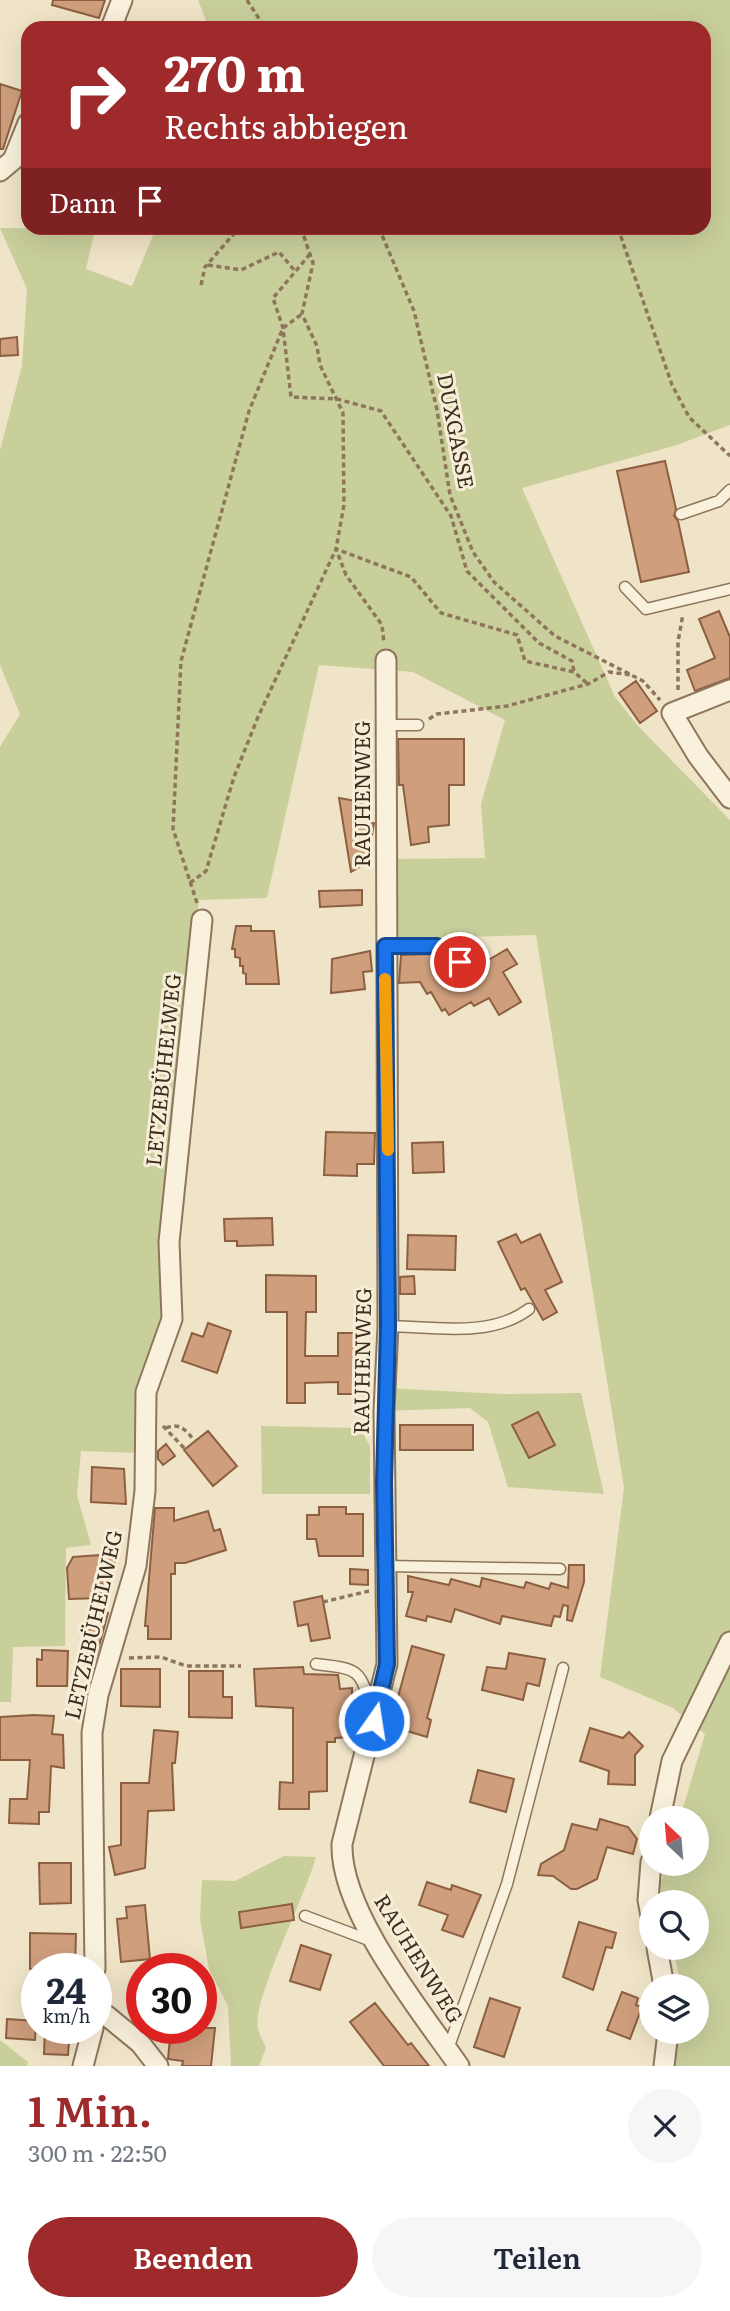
<!DOCTYPE html>
<html lang="de">
<meta charset="utf-8">
<style>
:root{--surface:#fff;--page:#f6f6f7;--text:#1f2937;--muted:#747a83;--accent:#9e2a2b}
body{margin:0;font-family:Literata,serif;background:var(--page);color:var(--text);height:100vh;display:flex;flex-direction:column;font-size:26px;white-space:nowrap}
*{box-sizing:border-box;margin:0}
p{font-size:23px;color:var(--muted)}
.icon{flex:none;width:38px;height:38px;fill:none;stroke:currentColor;stroke-width:2;stroke-linecap:round;stroke-linejoin:round}
.map{position:relative;height:2066px;overflow:hidden}
.sheet{display:flex;flex-direction:column;background:var(--surface);flex:1}
.sheet>*{flex:none}
.guide{position:absolute;left:21px;top:21px;width:690px;height:214px;border-radius:21px;box-shadow:0 7px 28px #0002;background:#9e2a2b;color:#fff;overflow:hidden}
.needle{width:46px;rotate:334deg}
.tools{position:absolute;left:639px;top:1806px;display:grid;gap:14px}
.tools a{display:grid;place-items:center;width:70px;height:70px;border-radius:50%;background:var(--surface);box-shadow:0 7px 28px #0002;font-size:35px}
.speed{position:absolute;left:21px;top:1953px;display:flex;gap:14px;font-size:35px;font-weight:700;text-align:center}
.speed>*{display:grid;place-content:center;width:91px;height:91px;border-radius:50%;background:var(--surface);box-shadow:0 7px 28px #0002;line-height:1}
.speed small{font-size:18px;font-weight:400}
.speed .limit{border:10px solid #d22;background:#fff;color:#111}
.pin{position:absolute;display:grid;place-items:center;width:60px;height:60px;color:#fff;margin:-30px;border:4px solid #fff;border-radius:50%;box-shadow:0 2px 7px #0007}
.me{position:absolute;width:77px;margin:-38px;rotate:13deg;stroke-linejoin:round;filter:drop-shadow(0 0 5px #0008)}
.turn{display:flex;align-items:center;gap:24px;height:147px;padding:0 28px;font-size:32px}
.turn .icon{width:91px;height:91px;stroke-width:2.5}
.turn b{display:block;font-size:49px;line-height:60px}
.then{display:flex;align-items:center;height:66px;padding:0 28px;background:#0003;gap:14px;font-size:26px}
.round{display:grid;place-items:center;flex:none;width:74px;height:74px;border-radius:37px;background:var(--page)}
.headline{display:flex;align-items:center;justify-content:space-between;height:119px;padding:0 28px}
h1{font-size:42px;font-weight:600;line-height:52px;color:var(--accent)}
.primary-button{display:flex;gap:14px;margin-top:auto;padding:14px 28px}
.primary-button a{flex:1;height:80px;border-radius:42px;background:var(--accent);color:#fff;font-size:28px;font-weight:600;line-height:80px;text-align:center}
.primary-button a+a{background:var(--page);color:var(--text)}
.map>svg:first-child{display:block}
.green{fill:#c9cf9b}
.building{fill:#cf9f7d;stroke:#8d5f41;stroke-width:2}
.lines{fill:none;stroke-linecap:round;stroke-linejoin:round}
.lane-casing{stroke:#8d765c;stroke-width:13}
.street-casing{stroke:#8d765c;stroke-width:23}
.path{stroke:#8d765c;stroke-width:3.5;stroke-dasharray:5 3.5;stroke-linecap:butt}
.lane{stroke:#faf1dc;stroke-width:10}
.street{stroke:#faf1dc;stroke-width:19}
.route-casing{stroke:#114b97;stroke-width:18}
.route{stroke:#1a73e8;stroke-width:12}
.slow{stroke:#f59e0b;stroke-width:12}
.labels{text-anchor:middle;stroke-width:6;stroke-linejoin:round;paint-order:stroke}
.street-label{font-size:21px;fill:#3d2e20;stroke:#f7eed8}
</style>
<div class="map">
<svg width="730" height="2066" viewBox="0 0 730 2066">
<rect width="100%" height="100%" fill="#f0e4c8"/>
<path class="green" d="M 198,0 L 730,0 L 730,425 L 677,445 L 522,488 L 615,697 L 639,727 L 730,820 L 730,2066 L 671,2066 L 680,2032 L 696,2032 L 696,1986 L 681,1986 L 673,1948 L 696,1948 L 696,1902 L 663,1902 L 660,1886 L 666,1864 L 696,1864 L 696,1818 L 680,1818 L 705,1734 L 673,1708 L 600,1677 L 624,1488 L 536,935 L 394,939 L 393,859 L 485,858 L 481,804 L 505,720 L 413,672 L 319,665 L 267,898 L 199,900 L 191,960 L 163,1316 L 137,1453 L 81,1451 L 77,1495 L 91,1545 L 66,1548 L 65,1646 L 13,1647 L 11,1702 L 0,1702 L 0,747 L 20,714 L 0,665 L 0,450 L 22,366 L 27,289 L 0,228 L 95,229 L 86,269 L 132,286 L 156,228 L 704,228 L 704,28 L 209,28 Z
M 385,1388 L 503,1394 L 581,1393 L 604,1494 L 508,1487 L 488,1422 L 470,1408 L 384,1411 Z
M 261,1426 L 360,1428 L 370,1446 L 370,1494 L 262,1494 Z
M 284,1856 L 316,1857 C 306,1895 252,2000 258,2028 C 259,2035 264,2042 266,2048 L 259,2066 L 231,2066 L 228,2006 L 209,1969 L 200,1919 L 202,1880 L 235,1881 Z
M 0,2040 L 28,2062 L 27,2066 L 0,2066 Z"/>
<path class="building" d="M 53,0 L 105,0 L 99,18 L 52,5 Z
M 0,84 L 22,91 L 3,149 L 0,149 Z
M 17,337 L 18,355 L 0,356 L 0,339 Z
M 665,461 L 676,509 L 674,516 L 678,521 L 689,572 L 641,582 L 617,471 Z
M 719,611 L 730,637 L 730,678 L 695,691 L 687,670 L 715,658 L 699,619 Z
M 636,681 L 657,711 L 640,723 L 619,693 Z
M 398,739 L 464,739 L 464,785 L 449,785 L 449,825 L 428,827 L 429,842 L 411,845 L 403,785 L 399,785 Z
M 339,798 L 362,802 L 364,821 L 374,823 L 371,841 L 366,840 L 368,862 L 351,872 Z
M 362,890 L 362,905 L 320,907 L 319,891 Z
M 236,926 L 251,926 L 251,931 L 274,931 L 279,984 L 246,984 L 246,974 L 243,973 L 243,966 L 240,966 L 240,958 L 235,957 L 235,949 L 232,949 Z
M 507,949 L 517,964 L 503,972 L 521,1002 L 499,1015 L 489,998 L 474,1006 L 471,1002 L 449,1015 L 445,1009 L 442,1011 L 431,992 L 427,994 L 420,982 L 399,983 L 401,955 L 431,954 L 448,984 Z
M 370,951 L 372,971 L 363,972 L 365,989 L 331,993 L 332,959 Z
M 326,1132 L 375,1133 L 374,1164 L 357,1164 L 357,1176 L 324,1175 Z
M 443,1142 L 444,1172 L 413,1173 L 412,1143 Z
M 272,1218 L 273,1245 L 237,1246 L 237,1241 L 225,1241 L 224,1219 Z
M 516,1234 L 521,1243 L 540,1234 L 562,1282 L 545,1290 L 557,1312 L 543,1320 L 525,1288 L 521,1290 L 498,1242 Z
M 408,1235 L 456,1236 L 455,1270 L 407,1269 Z
M 266,1275 L 316,1276 L 316,1312 L 306,1312 L 305,1356 L 338,1356 L 338,1333 L 358,1333 L 358,1394 L 338,1394 L 338,1382 L 305,1383 L 305,1403 L 287,1403 L 287,1312 L 266,1312 Z
M 414,1276 L 415,1294 L 400,1294 L 400,1277 Z
M 208,1323 L 231,1331 L 217,1373 L 182,1361 L 192,1333 L 203,1337 Z
M 538,1412 L 555,1445 L 529,1458 L 512,1425 Z
M 400,1425 L 473,1425 L 473,1450 L 400,1450 Z
M 208,1431 L 237,1466 L 213,1486 L 184,1450 Z
M 166,1444 L 175,1456 L 163,1465 L 158,1459 L 158,1451 Z
M 92,1467 L 124,1469 L 126,1504 L 91,1502 Z
M 319,1507 L 346,1507 L 346,1514 L 363,1514 L 363,1556 L 319,1556 L 316,1539 L 307,1539 L 307,1515 L 319,1515 Z
M 155,1508 L 174,1508 L 174,1521 L 208,1511 L 214,1531 L 220,1529 L 226,1550 L 185,1563 L 175,1563 L 175,1574 L 171,1574 L 171,1639 L 148,1639 L 148,1626 L 145,1626 Z
M 114,1554 L 115,1569 L 106,1570 L 107,1584 L 101,1584 L 102,1598 L 69,1599 L 67,1568 L 73,1557 Z
M 569,1565 L 584,1565 L 584,1582 L 572,1621 L 567,1620 L 568,1606 L 563,1605 L 560,1617 L 554,1616 L 551,1626 L 502,1616 L 500,1624 L 455,1609 L 451,1622 L 427,1616 L 426,1621 L 406,1616 L 413,1592 L 408,1592 L 408,1576 L 449,1585 L 451,1579 L 480,1587 L 482,1578 L 524,1588 L 526,1582 L 549,1589 L 551,1583 L 568,1588 Z
M 350,1569 L 368,1570 L 368,1585 L 350,1584 Z
M 322,1596 L 330,1638 L 311,1641 L 308,1624 L 298,1626 L 294,1602 Z
M 92,1609 L 108,1613 L 94,1665 L 83,1664 Z
M 412,1646 L 444,1655 L 427,1718 L 431,1720 L 427,1737 L 407,1731 L 410,1720 L 393,1715 Z
M 42,1650 L 68,1651 L 67,1686 L 37,1686 L 37,1659 L 42,1660 Z
M 509,1653 L 545,1659 L 539,1686 L 527,1683 L 523,1700 L 482,1690 L 487,1667 L 506,1669 Z
M 303,1667 L 304,1674 L 338,1675 L 340,1689 L 352,1688 L 352,1737 L 335,1738 L 335,1742 L 327,1742 L 327,1791 L 309,1792 L 309,1809 L 279,1809 L 280,1782 L 293,1783 L 293,1708 L 256,1706 L 254,1669 Z
M 121,1669 L 160,1669 L 160,1707 L 121,1706 Z
M 189,1671 L 223,1671 L 223,1697 L 232,1697 L 232,1718 L 189,1717 Z
M 34,1715 L 54,1716 L 52,1734 L 63,1735 L 64,1768 L 51,1766 L 49,1812 L 39,1812 L 39,1824 L 9,1823 L 10,1799 L 27,1799 L 30,1760 L 0,1760 L 0,1717 Z
M 590,1728 L 623,1738 L 629,1732 L 643,1746 L 635,1755 L 635,1785 L 608,1784 L 609,1771 L 580,1761 Z
M 154,1730 L 178,1732 L 175,1763 L 172,1763 L 174,1810 L 148,1811 L 145,1868 L 115,1875 L 109,1847 L 121,1845 L 121,1783 L 149,1783 Z
M 478,1770 L 514,1779 L 506,1812 L 470,1802 Z
M 600,1819 L 628,1827 L 637,1839 L 633,1854 L 607,1847 L 597,1879 L 577,1889 L 571,1889 L 553,1876 L 538,1875 L 541,1864 L 564,1850 L 572,1824 L 597,1830 Z
M 39,1863 L 71,1863 L 71,1903 L 40,1904 Z
M 427,1882 L 451,1890 L 452,1885 L 481,1895 L 463,1937 L 442,1930 L 448,1915 L 419,1905 Z
M 292,1904 L 294,1920 L 241,1928 L 239,1912 Z
M 145,1905 L 150,1959 L 121,1962 L 117,1919 L 127,1918 L 126,1907 Z
M 579,1922 L 616,1933 L 612,1948 L 606,1947 L 593,1990 L 563,1977 Z
M 30,1933 L 76,1934 L 75,1969 L 30,1969 Z
M 301,1945 L 331,1955 L 320,1990 L 290,1981 Z
M 622,1992 L 638,1998 L 636,2005 L 642,2007 L 630,2039 L 607,2030 Z
M 490,1998 L 520,2008 L 504,2057 L 474,2047 Z
M 375,2003 L 408,2045 L 411,2043 L 429,2066 L 384,2066 L 350,2022 Z
M 7,2019 L 36,2021 L 35,2040 L 6,2038 Z
M 45,2028 L 70,2028 L 68,2055 L 44,2054 Z
M 171,2028 L 215,2028 L 211,2066 L 182,2066 L 183,2061 L 168,2059 Z"/>
<g class="lines">
<defs>
<path id="lane" d="M 681,514 L 719,501 L 730,490
M 625,587 L 646,609 L 730,589
M 386,725 L 418,725
M 385,946 L 437,946 L 460,962
M 388,1326 C 434,1327 491,1338 529,1309
M 387,1566 L 560,1569
M 316,1664 C 358,1669 361,1668 371,1711
M 305,1916 L 374,1942
M 448,2049 L 507,1884 L 563,1668"/>
<path id="street" d="M 111,28 L 122,0
M 0,171 L 13,160 L 28,123
M 386,660 L 388,1326 L 384,1411 L 387,1664 L 342,1844 C 340,1912 420,2010 459,2066
M 730,690 L 672,713 L 698,756 L 730,798
M 660,1818 L 672,1761 L 730,1642
M 651,1862 L 648,1900 L 651,1916
M 657,1948 L 664,1986
M 95,1969 L 92,1733 L 98,1695 L 136,1566 L 145,1491 L 146,1392 L 172,1319 L 169,1242 L 202,920
M 96,2007 L 140,2043 L 158,2066
M 83,2066 L 93,2028
M 664,2066 L 668,2032"/>
</defs>
<use href="#lane" class="lane-casing"/>
<use href="#street" class="street-casing"/>
<path class="path" d="M 247,0 L 265,28
M 301,228 L 313,263 L 302,314 L 317,346 L 320,365 L 343,413 L 344,505 L 336,549 L 346,575 L 382,625 L 384,643
M 379,228 L 414,311 L 437,410 L 450,495 L 473,552 L 494,582 L 555,636 L 643,681 L 660,700
M 618,228 L 672,385 L 689,417 L 730,456
M 310,254 L 273,298 L 283,328 L 291,397 L 337,399 L 381,411 L 451,516 L 467,571 L 539,643 L 572,661 L 574,672
M 208,265 L 241,270 L 279,252 L 295,271
M 201,285 L 205,267 L 239,228
M 678,690 L 678,642 L 683,614
M 429,719 L 437,714 L 507,706 L 588,684 L 609,672 L 632,675
M 190,883 L 206,871 L 234,777 L 258,717 L 336,549 L 411,577 L 441,613 L 517,635 L 525,661 L 574,672 L 588,684
M 197,903 L 173,829 L 181,661 L 249,411 L 283,328 L 302,314
M 163,1426 L 185,1449
M 166,1428 C 181,1422 186,1431 195,1441
M 323,1602 L 369,1591
M 129,1658 L 161,1657 L 186,1666 L 241,1666"/>
<use href="#lane" class="lane"/>
<use href="#street" class="street"/>
</g>
<g class="lines">
<defs>
<path id="route" d="M 374,1721 L 387,1664 L 384,1482 L 388,1326 L 385,946 L 437,946 L 460,962"/>
</defs>
<use href="#route" class="route-casing"/>
<use href="#route" class="route"/>
<path class="slow" d="M 385,979 L 388,1150"/>
</g>
<g class="labels">
<g class="street-label">
<text transform="translate(455 431) rotate(79)" y="7">DUXGASSE</text>
<text transform="translate(363 794) rotate(-90)" y="7">RAUHENWEG</text>
<text transform="translate(164 1070) rotate(-84)" y="7">LETZEBÜHELWEG</text>
<text transform="translate(363 1361) rotate(-89)" y="7">RAUHENWEG</text>
<text transform="translate(94 1625) rotate(-77)" y="7">LETZEBÜHELWEG</text>
<text transform="translate(418 1959) rotate(58)" y="7">RAUHENWEG</text>
</g>
</g>
</svg>
<div class="tools">
<a><svg class="needle" viewBox="-14 -14 28 28"><path d="M0-13l5 13h-10z" fill="#e53935"/><path d="M0 13l5-13h-10z" fill="#747a83"/></svg></a>
<a><svg class="icon" aria-label="search" viewBox="0 0 24 24"><circle cx="10" cy="10" r="6"/><path d="M15 15l6 6"/></svg></a>
<a><svg class="icon" aria-label="layers" viewBox="0 0 24 24"><path d="M12 4l9 5-9 5-9-5zM3 14l9 5 9-5"/></svg></a>
</div>
<div class="speed"><div>24<small>km/h</small></div><div class="limit">30</div></div>
<div class="pin" style="left:460px;top:962px;background:#d93025"><svg class="icon" aria-label="arrive" viewBox="0 0 24 24"><path d="M6 21V4h12l-3 4 3 4H6"/></svg></div>
<svg class="me" style="left:374px;top:1721px" viewBox="-20 -20 40 40"><circle r="17" fill="#1a73e8" stroke="#fff" stroke-width="3"/><path d="M0-11L8 9 0 5-8 9z" fill="#fff"/></svg>
<div class="guide">
<div class="turn"><svg class="icon" aria-label="right" viewBox="0 0 24 24"><path d="M7 20v-9h11M14 6l5 5-5 5"/></svg><div><b>270 m</b>Rechts abbiegen</div></div>
<div class="then">Dann<svg class="icon" aria-label="arrive" viewBox="0 0 24 24"><path d="M6 21V4h12l-3 4 3 4H6"/></svg></div>
</div>
</div>
<section class="sheet">
<div class="headline"><div><h1>1 Min.</h1><p>300 m · 22:50</p></div><a class="round"><svg class="icon" aria-label="close" viewBox="0 0 24 24"><path d="M6 6l12 12M18 6L6 18"/></svg></a></div>
<div class="primary-button"><a>Beenden</a><a>Teilen</a></div>
</section>
